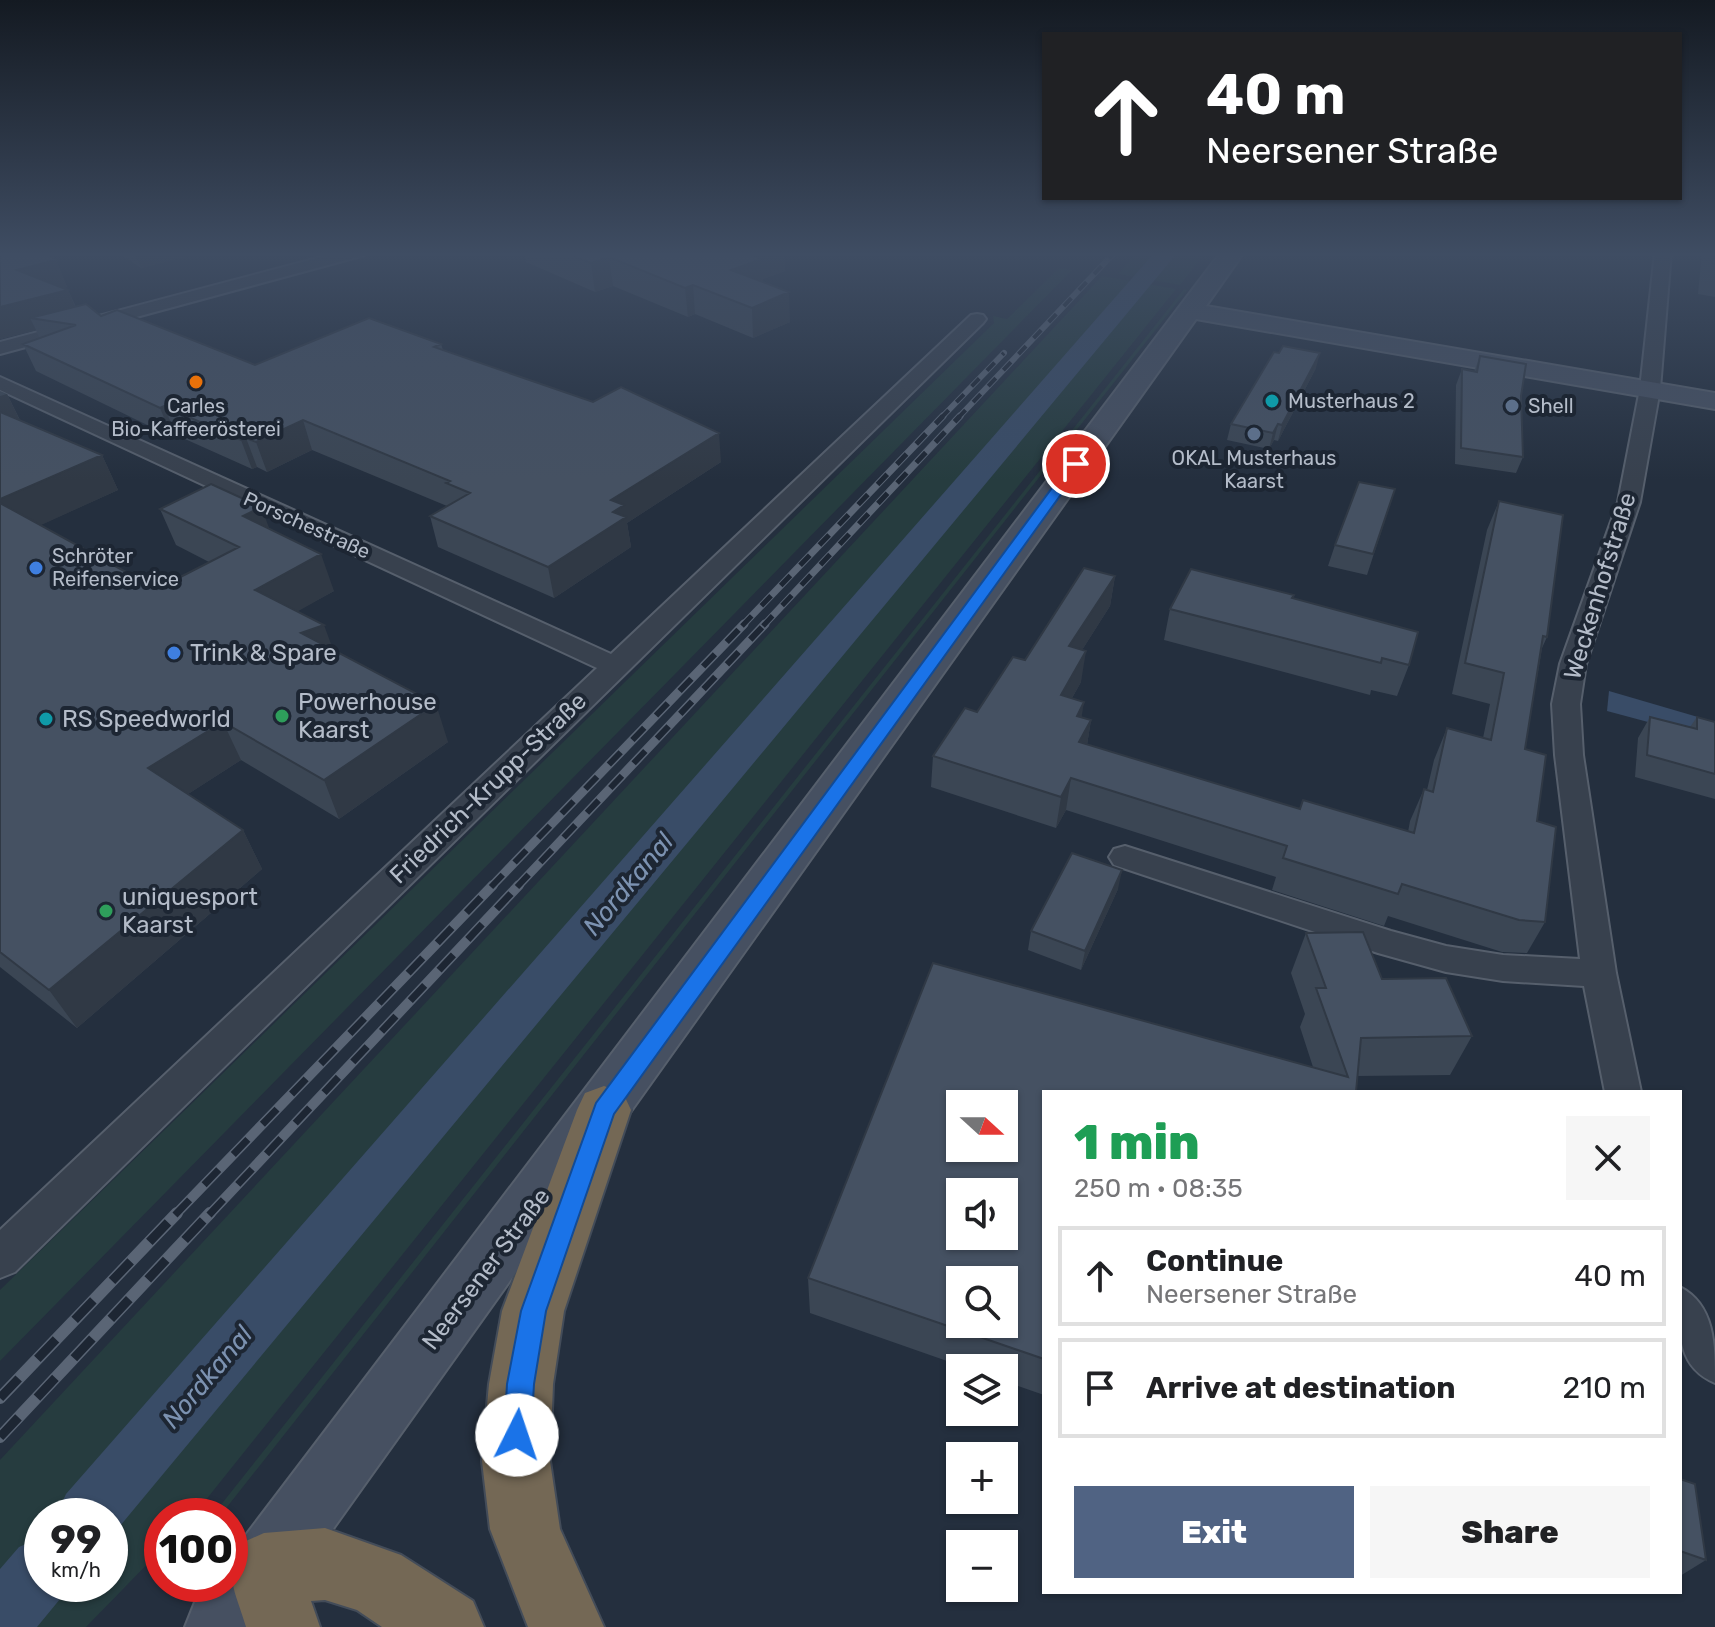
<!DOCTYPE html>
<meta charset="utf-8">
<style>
:root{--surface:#fff;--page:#f6f6f6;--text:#202124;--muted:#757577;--line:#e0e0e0;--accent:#506383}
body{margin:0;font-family:Rubik,sans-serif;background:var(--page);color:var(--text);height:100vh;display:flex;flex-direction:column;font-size:30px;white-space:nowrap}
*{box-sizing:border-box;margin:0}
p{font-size:26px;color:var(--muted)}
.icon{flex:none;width:44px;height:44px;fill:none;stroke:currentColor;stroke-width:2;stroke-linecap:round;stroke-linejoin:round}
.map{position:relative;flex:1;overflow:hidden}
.drawer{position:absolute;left:1042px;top:1090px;width:640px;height:504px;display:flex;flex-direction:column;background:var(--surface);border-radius:0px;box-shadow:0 2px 6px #0004}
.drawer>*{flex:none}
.guide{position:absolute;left:1042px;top:32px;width:640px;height:168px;border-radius:0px;box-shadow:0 2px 6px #0004;background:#202124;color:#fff;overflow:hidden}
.needle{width:52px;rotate:111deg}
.tools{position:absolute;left:946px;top:1090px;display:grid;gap:16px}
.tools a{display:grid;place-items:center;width:72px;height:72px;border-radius:0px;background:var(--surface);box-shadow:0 2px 6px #0004;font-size:40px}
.speed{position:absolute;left:24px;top:1498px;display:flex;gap:16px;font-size:40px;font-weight:700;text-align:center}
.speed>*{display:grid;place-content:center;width:104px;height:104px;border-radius:50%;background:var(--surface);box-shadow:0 2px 6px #0004;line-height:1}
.speed small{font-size:20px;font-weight:400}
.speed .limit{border:12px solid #d22;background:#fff;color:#111}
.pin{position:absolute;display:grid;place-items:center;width:68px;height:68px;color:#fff;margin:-34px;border:4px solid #fff;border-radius:50%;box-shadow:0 2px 8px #0007}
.me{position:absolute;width:88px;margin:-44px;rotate:4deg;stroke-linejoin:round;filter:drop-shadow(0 0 6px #0008)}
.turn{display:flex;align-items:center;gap:28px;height:168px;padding:0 32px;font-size:36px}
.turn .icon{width:104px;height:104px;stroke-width:2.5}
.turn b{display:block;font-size:56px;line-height:68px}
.round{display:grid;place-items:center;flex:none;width:84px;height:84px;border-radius:0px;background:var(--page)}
.overview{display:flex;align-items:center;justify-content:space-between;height:136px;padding:0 32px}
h1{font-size:48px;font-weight:800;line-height:60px;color:#1e9e55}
.cta{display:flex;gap:16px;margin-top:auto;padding:16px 32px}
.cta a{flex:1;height:92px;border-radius:0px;background:var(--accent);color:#fff;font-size:32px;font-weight:800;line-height:92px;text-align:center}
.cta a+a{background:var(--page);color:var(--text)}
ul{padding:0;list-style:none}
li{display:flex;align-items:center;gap:24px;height:100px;margin:0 16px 12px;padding:0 16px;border:4px solid var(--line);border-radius:0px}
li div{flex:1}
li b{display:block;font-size:30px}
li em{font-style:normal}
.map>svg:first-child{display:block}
.green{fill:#263c3f;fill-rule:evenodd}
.water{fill:#394c67}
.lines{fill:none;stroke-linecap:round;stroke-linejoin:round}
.canal{fill:#394c67;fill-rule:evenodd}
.street-casing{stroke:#565f6c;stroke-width:4}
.secondary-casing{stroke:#565f6c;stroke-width:4}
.highway-casing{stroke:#434c59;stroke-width:4}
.street{fill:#38414e;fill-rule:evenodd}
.secondary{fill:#465061;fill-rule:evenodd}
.highway{fill:#746855;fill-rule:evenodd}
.rail-far4-casing{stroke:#5a6575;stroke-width:6}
.rail-far3-casing{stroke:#5a6575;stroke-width:7}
.rail-far2-casing{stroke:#5a6575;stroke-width:9}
.rail-far1-casing{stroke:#5a6575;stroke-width:10}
.rail-casing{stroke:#5a6575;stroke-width:12}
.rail-far4{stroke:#1d2633;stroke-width:4;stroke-dasharray:11;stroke-linecap:butt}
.rail-far3{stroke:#1d2633;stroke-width:5;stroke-dasharray:14;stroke-linecap:butt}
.rail-far2{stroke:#1d2633;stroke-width:6;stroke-dasharray:17;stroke-linecap:butt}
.rail-far1{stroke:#1d2633;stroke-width:7;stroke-dasharray:21;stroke-linecap:butt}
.rail{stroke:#1d2633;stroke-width:9;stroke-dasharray:27;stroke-linecap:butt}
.wall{fill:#3b4654;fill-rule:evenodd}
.shaded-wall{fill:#303945}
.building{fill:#455162;stroke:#303945;stroke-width:2;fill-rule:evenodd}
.route{fill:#1a73e8;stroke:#114b97;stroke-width:2}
.food-dot{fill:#e8710a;stroke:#1d2633;stroke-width:3}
.culture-dot{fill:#0f9aa8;stroke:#1d2633;stroke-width:3}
.service-dot{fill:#5c6f8a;stroke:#1d2633;stroke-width:3}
.shop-dot{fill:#3f7fe0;stroke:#1d2633;stroke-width:3}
.leisure-dot{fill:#2e9e5b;stroke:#1d2633;stroke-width:3}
.labels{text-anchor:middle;stroke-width:8;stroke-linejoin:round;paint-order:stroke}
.far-poi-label{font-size:20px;fill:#b4bcc9;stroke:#1d2633;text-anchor:start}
.far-street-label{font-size:20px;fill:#b4bcc9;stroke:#1d2633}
.street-label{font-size:24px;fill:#b4bcc9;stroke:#1d2633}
.poi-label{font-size:24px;fill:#b4bcc9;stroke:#1d2633;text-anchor:start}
.water-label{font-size:26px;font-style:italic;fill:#7c92b1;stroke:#1d2633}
</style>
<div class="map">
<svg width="1715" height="1627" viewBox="0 0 1715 1627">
<rect width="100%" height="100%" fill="#242f3e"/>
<path class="green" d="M 1137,252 L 1206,252 L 1180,285 L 1118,274 Z
M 1059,268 L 1072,270 L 0,1361 L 0,1290 L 994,323 L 993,316 L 1007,319 Z
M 1102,276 L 1176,289 L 193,1516 L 162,1516 L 162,1549 L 86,1627 L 0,1627 L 0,1460 ZM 42,1516 L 110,1516 L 110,1584 L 42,1584 Z
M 1184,289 L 1187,290 L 220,1516 L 212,1516 Z"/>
<path class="water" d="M 1609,691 L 1715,722 L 1715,740 L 1607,711 Z"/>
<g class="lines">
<path class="canal" d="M 1155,252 L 1178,252 L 110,1538 L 110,1516 L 56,1516 L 66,1494 Z
M 42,1537 L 42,1584 L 69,1584 L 65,1593 L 37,1627 L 0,1627 L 0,1569 L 19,1547 Z"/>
<defs>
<path id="street" d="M 340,252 L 367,252 L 365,255 L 0,354 L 0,342 Z
M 1655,252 L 1671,252 L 1660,389 L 1640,502 L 1586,664 L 1580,704 L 1583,755 L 1616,973 L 1641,1092 L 1605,1092 L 1584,986 L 1503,981 L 1446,972 L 1378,953 L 1114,865 L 1109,857 L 1114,849 L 1125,846 L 1391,931 L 1446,946 L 1503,955 L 1580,959 L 1555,755 L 1552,704 L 1560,664 L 1618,502 L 1640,389 Z
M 977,314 L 983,315 L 986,319 L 983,323 L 15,1272 L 0,1278 L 0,1230 L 597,668 L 0,390 L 0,377 L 611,654 L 971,315 Z
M 1680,1287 C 1715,1305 1715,1345 1715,1383 C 1673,1365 1680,1325 1680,1287 Z"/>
<path id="secondary" d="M 1221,252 L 1244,252 L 1206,306 L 1715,393 L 1715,409 L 1196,319 L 263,1627 L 185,1627 L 195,1602 L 209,1584 L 230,1584 L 230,1556 Z"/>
<path id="highway" d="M 604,1086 L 623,1093 L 631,1110 L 564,1311 L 553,1384 L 550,1461 L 560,1529 L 604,1627 L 528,1627 L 490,1529 L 482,1461 L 489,1384 L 502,1311 L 577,1110 L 585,1093 Z
M 325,1528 L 401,1555 L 473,1601 L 484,1627 L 382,1627 L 357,1610 L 325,1600 L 311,1601 L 320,1627 L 246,1627 C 236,1593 224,1578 239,1544 L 264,1533 Z"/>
</defs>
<use href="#street" class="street-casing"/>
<use href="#secondary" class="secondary-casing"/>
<use href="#highway" class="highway-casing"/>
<use href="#street" class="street"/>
<use href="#secondary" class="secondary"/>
<use href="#highway" class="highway"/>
<defs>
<path id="rail-far4" d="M 941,418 L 1004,353
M 958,418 L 1115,252"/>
<path id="rail-far3" d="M 742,626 L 943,416
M 763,626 L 960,416"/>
<path id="rail-far2" d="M 491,887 L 744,624
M 517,887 L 765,624"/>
<path id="rail-far1" d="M 175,1215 L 493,885
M 209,1215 L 519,885"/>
<path id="rail" d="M 0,1398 L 177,1213
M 0,1437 L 210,1213"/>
</defs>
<use href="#rail-far4" class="rail-far4-casing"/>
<use href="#rail-far3" class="rail-far3-casing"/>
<use href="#rail-far2" class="rail-far2-casing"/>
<use href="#rail-far1" class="rail-far1-casing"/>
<use href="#rail" class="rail-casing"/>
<use href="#rail-far4" class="rail-far4"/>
<use href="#rail-far3" class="rail-far3"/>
<use href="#rail-far2" class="rail-far2"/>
<use href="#rail-far1" class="rail-far1"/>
<use href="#rail" class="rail"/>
</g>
<path class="wall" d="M 112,252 L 204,252 L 141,268 L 122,255 Z
M 524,252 L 784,252 L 785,271 L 763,279 L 763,283 L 790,322 L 753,338 L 695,314 L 688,317 L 613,286 L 595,292 L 526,262 Z
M 1702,252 L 1715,252 L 1715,297 L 1698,294 Z
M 56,260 L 67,287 L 64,288 L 68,290 L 76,307 L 255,365 L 441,344 L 443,350 L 721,462 L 627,523 L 631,547 L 554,598 L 438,547 L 430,516 L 447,506 L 312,450 L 267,472 L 257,467 L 252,469 L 176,435 L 172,437 L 36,371 L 23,344 L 39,338 L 36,330 L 0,339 Z
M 1480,356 L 1521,396 L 1523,457 L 1516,473 L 1455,464 L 1456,385 L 1462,369 L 1474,372 Z
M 1316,368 L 1278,441 L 1274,440 L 1269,449 L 1227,440 L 1231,424 Z
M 0,391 L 7,394 L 20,420 L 102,455 L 118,490 L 40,525 L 157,589 L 209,562 L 176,545 L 160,509 L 270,529 L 334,591 L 297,611 L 333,650 L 448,742 L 339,819 L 241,760 L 188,794 L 243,830 L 262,869 L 77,1028 L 0,967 Z
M 1395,489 L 1367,575 L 1328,566 L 1335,545 Z
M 1499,501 L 1547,637 L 1542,648 L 1525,749 L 1537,821 L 1545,922 L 1527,953 L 1502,952 L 1388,916 L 1384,926 L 1272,890 L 1276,877 L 1066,810 L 1056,828 L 931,787 L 933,756 L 977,712 L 1025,660 L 1115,576 L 1110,606 L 1082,650 L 1081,682 L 1072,698 L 1082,717 L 1091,720 L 1087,745 L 1300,809 L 1408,832 L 1410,821 L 1424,789 L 1427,790 L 1434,760 L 1447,728 L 1483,738 L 1490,704 L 1452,694 L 1487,530 Z
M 1294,595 L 1293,598 L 1409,665 L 1397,696 L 1371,690 L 1370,695 L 1164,640 L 1170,609 Z
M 1650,717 L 1690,727 L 1697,717 L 1715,722 L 1715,799 L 1635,777 L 1638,738 Z
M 1118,889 L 1081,970 L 1028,950 L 1031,931 Z
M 1363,932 L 1382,979 L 1446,978 L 1472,1036 L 1450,1075 L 1357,1076 L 1356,1092 L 1044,1092 L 1044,1395 L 1004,1381 L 1004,1368 L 967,1368 L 810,1313 L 808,1278 L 933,963 L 1313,1067 L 1300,1027 L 1305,1014 L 1291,973 L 1306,933 ZM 960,1104 L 1004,1104 L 1004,1148 L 960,1148 ZM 960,1192 L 1004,1192 L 1004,1236 L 960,1236 ZM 960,1280 L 1004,1280 L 1004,1324 L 960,1324 Z
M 1680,1479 L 1706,1560 L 1680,1576 Z"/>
<path class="shaded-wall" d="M 134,252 L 204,252 L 141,268 Z
M 757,252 L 784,252 L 785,271 L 763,279 L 763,288 L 731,270 L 751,255 Z
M 609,257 L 613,286 L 595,292 L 591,263 Z
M 56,260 L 67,287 L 29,297 L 17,270 Z
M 693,285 L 695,314 L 688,317 L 685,288 Z
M 68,290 L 80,318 L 30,318 L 36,330 L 0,339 L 0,307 Z
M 789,292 L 790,322 L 753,338 L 752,308 Z
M 1320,353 L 1316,368 L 1278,441 L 1282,425 Z
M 7,394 L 23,427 L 0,437 L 0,396 Z
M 164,406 L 176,435 L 172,437 L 160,408 Z
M 303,420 L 312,450 L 267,472 L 256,442 Z
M 1278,424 L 1274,440 L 1269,449 L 1273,433 Z
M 719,433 L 721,462 L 627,523 L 631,547 L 554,598 L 548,567 L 611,500 Z
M 246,438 L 257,467 L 252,469 L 241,440 Z
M 102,455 L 118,490 L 15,537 L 0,510 L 0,499 Z
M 261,507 L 275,543 L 243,516 Z
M 321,554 L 334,591 L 270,627 L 255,590 Z
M 1115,576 L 1110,606 L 1065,677 L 1069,646 Z
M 324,625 L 338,663 L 301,633 Z
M 1086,651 L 1081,682 L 1056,726 L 1061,695 Z
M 1084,702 L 1079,733 L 1077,716 Z
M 436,704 L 448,742 L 339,819 L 324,780 Z
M 1091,720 L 1086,751 L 1079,742 Z
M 223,722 L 241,760 L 168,807 L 148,768 Z
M 1071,778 L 1066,810 L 1056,828 L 1061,797 Z
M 243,830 L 262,869 L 77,1028 L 49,990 Z
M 1122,870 L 1118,889 L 1081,970 L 1085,951 Z"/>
<path class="building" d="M 0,252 L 45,252 L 56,260 L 17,270 L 68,290 L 0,307 Z
M 564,252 L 757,252 L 751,255 L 762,259 L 731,270 L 789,292 L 752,308 L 693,285 L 685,288 L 609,257 L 591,263 Z
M 1713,252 L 1715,252 L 1715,264 L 1712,263 Z
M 86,304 L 101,316 L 117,310 L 255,365 L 369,318 L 441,344 L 434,347 L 593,402 L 621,387 L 719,433 L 611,500 L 624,505 L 613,512 L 626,517 L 548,567 L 430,516 L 470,493 L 446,483 L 450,481 L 303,420 L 256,442 L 246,438 L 241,440 L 164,406 L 160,408 L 23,344 L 76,325 L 30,318 Z
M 1283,346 L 1320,353 L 1282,425 L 1278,424 L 1273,433 L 1231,424 L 1274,352 L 1279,353 Z
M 1480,356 L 1526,364 L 1521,396 L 1523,457 L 1461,448 L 1462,369 L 1477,372 Z
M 0,412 L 102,455 L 0,499 Z
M 1359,482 L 1395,489 L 1373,554 L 1335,545 Z
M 211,484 L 261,507 L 243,516 L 321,554 L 255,590 L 324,625 L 301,633 L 436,704 L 324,780 L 223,722 L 148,768 L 243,830 L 49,990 L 0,952 L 0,503 L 157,589 L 239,547 L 160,509 Z
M 1499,501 L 1563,515 L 1547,637 L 1543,636 L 1525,749 L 1546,755 L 1537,821 L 1556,827 L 1545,922 L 1519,920 L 1402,884 L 1398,894 L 1283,858 L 1287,846 L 1071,778 L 1061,797 L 933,756 L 965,708 L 977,712 L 1013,657 L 1025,660 L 1084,568 L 1115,576 L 1069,646 L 1086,651 L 1061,695 L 1084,702 L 1077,716 L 1091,720 L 1079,742 L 1300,809 L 1303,800 L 1414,833 L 1424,789 L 1433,792 L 1447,728 L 1491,740 L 1504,673 L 1465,663 Z
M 1191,569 L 1294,595 L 1292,598 L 1418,632 L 1409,665 L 1382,658 L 1381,663 L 1170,609 Z
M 1650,717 L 1697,729 L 1697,717 L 1715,722 L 1715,774 L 1647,755 Z
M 1072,853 L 1122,870 L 1085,951 L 1031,931 Z
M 1363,932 L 1382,979 L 1446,978 L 1472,1036 L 1361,1038 L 1356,1092 L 1044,1092 L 1044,1359 L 808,1278 L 933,963 L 1348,1077 L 1316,988 L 1326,988 L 1306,933 ZM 960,1104 L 1004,1104 L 1004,1148 L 960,1148 ZM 960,1192 L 1004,1192 L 1004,1236 L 960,1236 ZM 960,1280 L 1004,1280 L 1004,1324 L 960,1324 Z
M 1680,1479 L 1695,1484 L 1706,1560 L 1680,1551 Z"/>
<linearGradient id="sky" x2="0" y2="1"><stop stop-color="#141a22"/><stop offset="0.53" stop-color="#3f4d63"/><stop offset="1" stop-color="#3f4d63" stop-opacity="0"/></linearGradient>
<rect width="1715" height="480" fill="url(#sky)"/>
<path class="route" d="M 1072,461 L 1083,464 L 614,1114 L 546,1311 L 534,1384 L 531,1435 L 527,1445 L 517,1449 L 508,1445 L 504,1435 L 507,1384 L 521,1311 L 596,1103 Z"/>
<circle class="food-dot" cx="196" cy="382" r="8"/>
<g class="culture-dot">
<circle cx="1272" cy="401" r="8"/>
<circle cx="46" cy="719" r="8"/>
</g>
<g class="service-dot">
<circle cx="1512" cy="406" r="8"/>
<circle cx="1254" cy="434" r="8"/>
</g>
<g class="shop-dot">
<circle cx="36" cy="568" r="8"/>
<circle cx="174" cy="653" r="8"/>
</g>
<g class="leisure-dot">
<circle cx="282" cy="716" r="8"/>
<circle cx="106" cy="911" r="8"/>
</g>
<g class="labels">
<g class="far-poi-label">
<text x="1288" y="408">Musterhaus 2</text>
<text x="196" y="413" text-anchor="middle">Carles<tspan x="196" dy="23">Bio-Kaffeerösterei</tspan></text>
<text x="1528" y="413">Shell</text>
<text x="1254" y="465" text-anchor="middle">OKAL Musterhaus<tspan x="1254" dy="23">Kaarst</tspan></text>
<text x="52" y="563">Schröter<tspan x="52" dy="23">Reifenservice</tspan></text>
</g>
<g class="far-street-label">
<text transform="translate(307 525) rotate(24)" y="7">Porschestraße</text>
</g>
<g class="street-label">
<text transform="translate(1600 586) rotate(-73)" y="8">Weckenhofstraße</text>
<text transform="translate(488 788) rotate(-44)" y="8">Friedrich-Krupp-Straße</text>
<text transform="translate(486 1269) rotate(-53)" y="8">Neersener Straße</text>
</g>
<g class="poi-label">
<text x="190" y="661">Trink &amp; Spare</text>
<text x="298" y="710">Powerhouse<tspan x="298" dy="28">Kaarst</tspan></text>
<text x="62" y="727">RS Speedworld</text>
<text x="122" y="905">uniquesport<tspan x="122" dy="28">Kaarst</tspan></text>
</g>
<g class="water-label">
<text transform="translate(628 884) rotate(-50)" y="9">Nordkanal</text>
<text transform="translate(207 1377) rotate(-50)" y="9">Nordkanal</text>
</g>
</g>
</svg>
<div class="tools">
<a><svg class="needle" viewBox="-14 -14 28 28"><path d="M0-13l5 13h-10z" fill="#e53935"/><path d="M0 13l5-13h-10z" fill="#757577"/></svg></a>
<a><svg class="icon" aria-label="sound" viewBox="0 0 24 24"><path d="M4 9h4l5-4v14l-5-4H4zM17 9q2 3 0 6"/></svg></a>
<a><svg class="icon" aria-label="search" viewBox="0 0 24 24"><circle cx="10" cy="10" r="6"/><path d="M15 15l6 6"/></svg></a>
<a><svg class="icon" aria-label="layers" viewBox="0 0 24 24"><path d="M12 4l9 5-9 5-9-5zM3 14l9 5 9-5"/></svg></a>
<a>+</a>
<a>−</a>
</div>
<div class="speed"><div>99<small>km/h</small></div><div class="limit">100</div></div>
<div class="pin" style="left:1076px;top:464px;background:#d93025"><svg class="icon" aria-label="arrive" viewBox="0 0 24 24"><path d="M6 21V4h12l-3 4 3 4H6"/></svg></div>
<svg class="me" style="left:517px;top:1435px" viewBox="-20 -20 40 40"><circle r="19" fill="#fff"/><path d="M0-13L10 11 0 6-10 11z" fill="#1a73e8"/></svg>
<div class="guide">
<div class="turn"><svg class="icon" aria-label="ahead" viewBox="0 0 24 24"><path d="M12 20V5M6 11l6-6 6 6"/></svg><div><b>40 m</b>Neersener Straße</div></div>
</div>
<section class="drawer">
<div class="overview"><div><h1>1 min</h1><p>250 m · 08:35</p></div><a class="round"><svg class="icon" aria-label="close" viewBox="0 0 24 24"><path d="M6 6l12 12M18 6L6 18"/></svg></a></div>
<ul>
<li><svg class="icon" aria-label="ahead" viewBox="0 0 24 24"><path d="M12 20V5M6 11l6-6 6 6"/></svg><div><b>Continue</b><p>Neersener Straße</p></div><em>40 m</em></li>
<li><svg class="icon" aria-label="arrive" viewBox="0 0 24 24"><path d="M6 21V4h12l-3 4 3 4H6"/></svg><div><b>Arrive at destination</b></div><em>210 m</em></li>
</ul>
<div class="cta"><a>Exit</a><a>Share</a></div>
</section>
</div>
